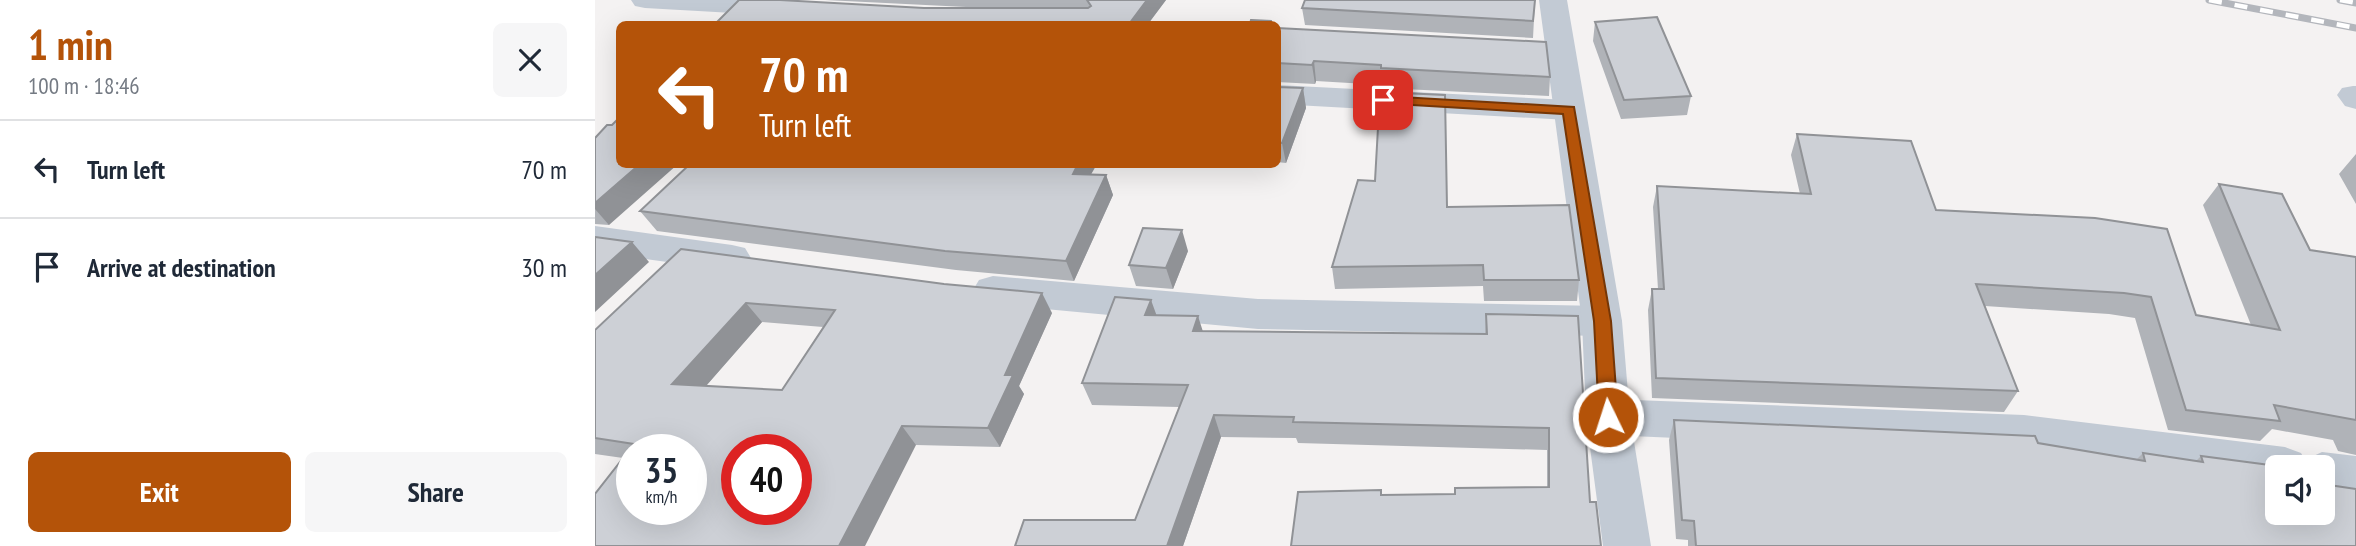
<!DOCTYPE html>
<meta charset="utf-8">
<style>
:root{--surface:#fff;--page:#f6f6f7;--text:#1f2937;--muted:#747a83;--line:#e0e1e3;--accent:#b45309}
body{margin:0;font-family:"PT Sans Narrow",sans-serif;background:var(--page);color:var(--text);height:100vh;display:flex;flex-direction:column;font-size:26px;white-space:nowrap}
*{box-sizing:border-box;margin:0}
p{font-size:23px;color:var(--muted)}
.icon{flex:none;width:38px;height:38px;fill:none;stroke:currentColor;stroke-width:2;stroke-linecap:round;stroke-linejoin:round}
.map{position:relative;flex:1;overflow:hidden}
.drawer{display:flex;flex-direction:column;background:var(--surface);width:595px}
.drawer>*{flex:none}
.guide{position:absolute;left:21px;top:21px;width:665px;height:147px;border-radius:10px;box-shadow:0 7px 28px #0002;background:#b45309;color:#fff;overflow:hidden}
.tools{position:absolute;left:1670px;top:455px;display:grid;gap:14px}
.tools a{display:grid;place-items:center;width:70px;height:70px;border-radius:10px;background:var(--surface);box-shadow:0 7px 28px #0002;font-size:35px}
.speed{position:absolute;left:21px;top:434px;display:flex;gap:14px;font-size:35px;font-weight:700;text-align:center}
.speed>*{display:grid;place-content:center;width:91px;height:91px;border-radius:50%;background:var(--surface);box-shadow:0 7px 28px #0002;line-height:1}
.speed small{font-size:18px;font-weight:400}
.speed .limit{border:10px solid #d22;background:#fff;color:#111}
.pin{position:absolute;display:grid;place-items:center;width:60px;height:60px;color:#fff;margin:-30px;border-radius:14px;box-shadow:0 4px 10px #0006}
.me{position:absolute;width:77px;margin:-38px;rotate:356deg;stroke-linejoin:round;filter:drop-shadow(0 0 5px #0008)}
.turn{display:flex;align-items:center;gap:24px;height:147px;padding:0 28px;font-size:32px}
.turn .icon{width:91px;height:91px;stroke-width:2.5}
.turn b{display:block;font-size:49px;line-height:60px}
.round{display:grid;place-items:center;flex:none;width:74px;height:74px;border-radius:10px;background:var(--page)}
.headline{display:flex;align-items:center;justify-content:space-between;height:119px;padding:0 28px}
h1{font-size:42px;font-weight:700;line-height:52px;color:var(--accent)}
.action{display:flex;gap:14px;margin-top:auto;padding:14px 28px}
.action a{flex:1;height:80px;border-radius:10px;background:var(--accent);color:#fff;font-size:28px;font-weight:700;line-height:80px;text-align:center}
.action a+a{background:var(--page);color:var(--text)}
ul{padding:0;list-style:none}
li{display:flex;align-items:center;gap:21px;height:98px;padding:0 28px;border-top:2px solid var(--line)}
li div{flex:1}
li b{display:block;font-size:26px}
li em{font-style:normal}
main{display:flex;flex:1;min-height:0}
.map>svg:first-child{display:block}
.lines{fill:none;stroke-linecap:round;stroke-linejoin:round}
.minor{fill:#c2cad4;fill-rule:evenodd}
.tertiary{fill:#c2cad4;fill-rule:evenodd}
.rail-casing{stroke:#b3b6bc;stroke-width:7}
.rail{stroke:#fff;stroke-width:4.5;stroke-dasharray:13;stroke-linecap:butt}
.wall{fill:#b0b3b8;fill-rule:evenodd}
.shaded-wall{fill:#909296}
.building{fill:#cdd0d6;stroke:#909296;stroke-width:2;fill-rule:evenodd}
.route{fill:#b45309;stroke:#753606;stroke-width:2}
</style>
<main>
<section class="drawer">
<div class="headline"><div><h1>1 min</h1><p>100 m · 18:46</p></div><a class="round"><svg class="icon" aria-label="close" viewBox="0 0 24 24"><path d="M6 6l12 12M18 6L6 18"/></svg></a></div>
<ul>
<li><svg class="icon" aria-label="left" viewBox="0 0 24 24"><path d="M17 20v-9H6M10 6l-5 5 5 5"/></svg><div><b>Turn left</b></div><em>70 m</em></li>
<li><svg class="icon" aria-label="arrive" viewBox="0 0 24 24"><path d="M6 21V4h12l-3 4 3 4H6"/></svg><div><b>Arrive at destination</b></div><em>30 m</em></li>
</ul>
<div class="action"><a>Exit</a><a>Share</a></div>
</section>
<div class="map">
<svg width="1761" height="546" viewBox="0 0 1761 546">
<rect width="100%" height="100%" fill="#f4f2f2"/>
<g class="lines">
<path class="minor" d="M 36,0 L 192,0 L 200,2 L 204,8 L 200,14 L 190,16 L 50,8 L 40,6 Z
M 682,85 L 974,100 L 985,103 L 990,110 L 985,117 L 974,120 L 682,104 Z
M 1758,86 L 1761,86 L 1761,109 L 1750,106 L 1742,95 L 1747,88 Z
M 0,226 L 137,245 L 150,248 L 156,258 L 150,268 L 137,271 L 0,252 Z
M 398,276 L 663,299 L 1007,306 L 1021,310 L 1027,321 L 1021,332 L 1007,336 L 663,329 L 398,304 L 384,300 L 378,290 L 384,280 Z
M 1013,399 L 1429,415 L 1690,447 L 1706,453 L 1710,460 L 1727,452 L 1761,456 L 1761,496 L 1727,492 L 1727,467 L 1682,467 L 1682,486 L 1429,453 L 1013,435 L 997,430 L 991,417 L 997,404 Z"/>
<path class="tertiary" d="M 944,0 L 972,0 L 1027,321 L 1035,417 L 1056,546 L 1008,546 L 991,417 L 987,321 Z"/>
<defs>
<path id="rail" d="M 1614,0 L 1761,28
M 1745,0 L 1761,3"/>
</defs>
<use href="#rail" class="rail-casing"/>
<use href="#rail" class="rail"/>
</g>
<path class="wall" d="M 230,0 L 571,0 L 553,24 L 329,8 L 391,8 Z
M 940,0 L 938,38 L 710,25 L 707,8 Z
M 1000,22 L 1096,96 L 1092,115 L 1026,119 L 998,41 Z
M 682,28 L 955,77 L 954,96 L 788,88 L 788,85 L 721,81 L 720,84 L 682,82 Z
M 682,87 L 708,88 L 711,108 L 691,163 L 682,162 Z
M 17,125 L 14,225 L 0,224 L 0,138 Z
M 1202,134 L 1341,210 L 1601,315 L 1656,325 L 1608,205 L 1624,184 L 1715,250 L 1761,257 L 1761,455 L 1743,451 L 1738,440 L 1677,429 L 1665,441 L 1573,430 L 1540,318 L 1514,314 L 1390,306 L 1423,391 L 1409,412 L 1057,398 L 1053,310 L 1057,289 L 1063,289 L 1058,207 L 1062,186 L 1205,194 L 1196,155 Z
M 1761,154 L 1761,204 L 1744,174 Z
M 496,175 L 511,175 L 518,195 L 479,281 L 361,270 L 62,231 L 45,211 Z
M 852,207 L 984,280 L 982,301 L 889,301 L 888,286 L 740,289 L 737,267 Z
M 86,249 L 457,313 L 424,386 L 429,394 L 405,447 L 321,445 L 28,458 L 0,454 L 0,330 ZM 167,322 L 228,327 L 187,390 L 111,386 Z
M 593,251 L 578,289 L 541,286 L 534,265 Z
M 891,314 L 995,502 L 787,495 L 860,494 L 952,487 L 952,450 L 703,443 L 701,438 L 626,437 L 588,546 L 420,546 L 540,520 L 584,407 L 497,405 L 487,383 L 562,315 L 607,331 L 890,334 Z
M 1079,420 L 1443,443 L 1542,459 L 1548,453 L 1601,461 L 1606,456 L 1682,513 L 1761,546 L 1093,546 L 1093,540 L 1081,539 L 1074,440 Z"/>
<path class="shaded-wall" d="M 552,0 L 571,0 L 553,24 L 534,24 Z
M 719,61 L 721,81 L 720,84 L 717,65 Z
M 708,88 L 711,108 L 691,163 L 687,143 Z
M 45,164 L 83,164 L 14,225 L 0,209 L 0,203 Z
M 483,164 L 502,164 L 485,194 L 478,174 Z
M 511,175 L 518,195 L 479,281 L 471,261 Z
M 587,230 L 593,251 L 578,289 L 571,268 Z
M 37,242 L 54,262 L 0,312 L 0,275 Z
M 447,293 L 457,313 L 424,386 L 429,394 L 405,447 L 393,428 L 410,375 Z
M 556,300 L 564,322 L 550,315 Z
M 151,303 L 167,322 L 96,403 L 77,384 Z
M 603,316 L 610,338 L 598,331 Z
M 619,415 L 626,437 L 588,546 L 572,546 Z
M 307,426 L 321,445 L 270,546 L 244,546 Z"/>
<path class="building" d="M 144,0 L 185,0 L 329,8 L 493,8 L 496,6 L 492,0 L 552,0 L 534,24 L 120,24 Z
M 710,0 L 940,0 L 938,21 L 707,8 Z
M 1062,17 L 1096,96 L 1029,100 L 1000,22 Z
M 656,20 L 676,21 L 677,24 L 655,24 Z
M 682,28 L 951,42 L 955,77 L 786,68 L 786,65 L 719,61 L 717,65 L 682,63 Z
M 682,87 L 708,88 L 687,143 L 682,143 Z
M 785,92 L 850,95 L 852,207 L 974,205 L 984,280 L 889,280 L 888,265 L 737,267 L 763,180 L 780,181 Z
M 24,118 L 24,164 L 45,164 L 0,203 L 0,138 L 12,125 L 17,125 Z
M 1202,134 L 1316,141 L 1341,210 L 1500,218 L 1572,229 L 1601,315 L 1685,330 L 1624,184 L 1687,194 L 1715,250 L 1761,257 L 1761,420 L 1679,405 L 1685,421 L 1591,410 L 1556,297 L 1529,293 L 1381,284 L 1423,391 L 1061,378 L 1057,289 L 1069,289 L 1062,186 L 1216,194 Z
M 95,164 L 483,164 L 478,174 L 511,175 L 471,261 L 350,251 L 45,211 Z
M 548,228 L 587,230 L 571,268 L 534,265 Z
M 0,237 L 37,242 L 0,275 Z
M 86,249 L 349,284 L 447,293 L 410,375 L 418,375 L 393,428 L 307,426 L 244,546 L 0,546 L 0,494 L 39,444 L 0,438 L 0,330 ZM 151,303 L 240,310 L 187,390 L 77,384 ZM 37,450 L 96,450 L 96,509 L 37,509 ZM 142,450 L 201,450 L 201,509 L 142,509 Z
M 520,297 L 556,300 L 550,315 L 603,316 L 598,331 L 892,334 L 891,314 L 983,316 L 995,502 L 1001,502 L 1006,546 L 696,546 L 703,492 L 786,490 L 786,495 L 860,494 L 860,488 L 954,487 L 954,428 L 698,422 L 699,417 L 619,415 L 572,546 L 420,546 L 429,520 L 540,520 L 593,385 L 487,383 Z
M 1079,420 L 1440,436 L 1443,443 L 1550,461 L 1548,453 L 1608,462 L 1606,456 L 1690,467 L 1682,467 L 1682,513 L 1727,513 L 1727,484 L 1761,489 L 1761,546 L 1101,546 L 1099,521 L 1087,520 Z"/>
<path class="route" d="M 788,96 L 979,107 L 1016,321 L 1023,417 L 1020,422 L 1013,424 L 1007,422 L 1004,417 L 999,321 L 968,114 L 784,103 L 782,100 Z"/>
</svg>
<div class="tools">
<a><svg class="icon" aria-label="sound" viewBox="0 0 24 24"><path d="M4 9h4l5-4v14l-5-4H4zM17 9q2 3 0 6"/></svg></a>
</div>
<div class="speed"><div>35<small>km/h</small></div><div class="limit">40</div></div>
<div class="pin" style="left:788px;top:100px;background:#d93025"><svg class="icon" aria-label="arrive" viewBox="0 0 24 24"><path d="M6 21V4h12l-3 4 3 4H6"/></svg></div>
<svg class="me" style="left:1013px;top:417px" viewBox="-20 -20 40 40"><circle r="17" fill="#b45309" stroke="#fff" stroke-width="3"/><path d="M0-11L8 9 0 5-8 9z" fill="#fff"/></svg>
<div class="guide">
<div class="turn"><svg class="icon" aria-label="left" viewBox="0 0 24 24"><path d="M17 20v-9H6M10 6l-5 5 5 5"/></svg><div><b>70 m</b>Turn left</div></div>
</div>
</div>
</main>
